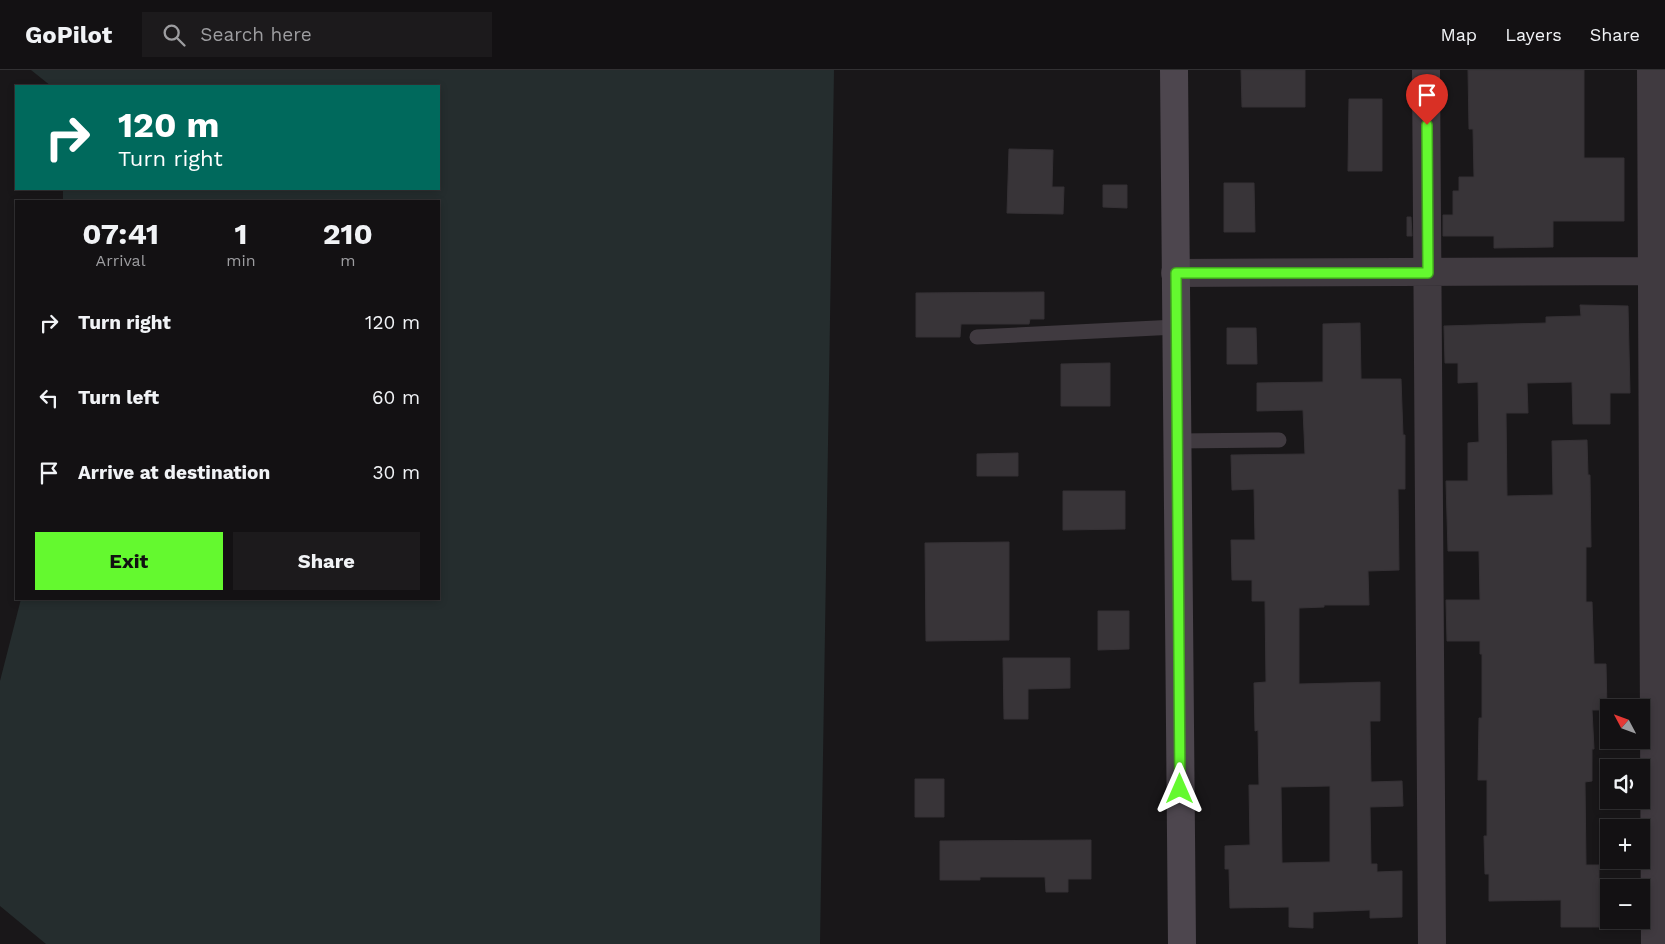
<!DOCTYPE html>
<meta charset="utf-8">
<style>
:root{--surface:#131113;--page:#1c1a1c;--text:#f1f3f6;--muted:#9d9da0;--line:#323133;--accent:#64f92f}
body{margin:0;font-family:"Work Sans",sans-serif;background:var(--page);color:var(--text);height:100vh;display:flex;flex-direction:column;font-size:19px;white-space:nowrap}
*{box-sizing:border-box;margin:0}
p{font-size:16px;color:var(--muted)}
.icon{flex:none;width:28px;height:28px;fill:none;stroke:currentColor;stroke-width:2;stroke-linecap:round;stroke-linejoin:round}
.map{position:relative;flex:1;overflow:hidden}
.panel{position:absolute;left:15px;top:130px;width:425px;height:400px;display:flex;flex-direction:column;background:var(--surface);border-radius:0px;box-shadow:0 2px 8px #0003,0 0 0 1px var(--line)}
.panel>*{flex:none}
.guide{position:absolute;left:15px;top:15px;width:425px;height:105px;border-radius:0px;box-shadow:0 2px 8px #0003,0 0 0 1px var(--line);background:#00695c;color:#fff;overflow:hidden}
.needle{width:32px;rotate:311deg}
.fabs{position:absolute;left:1600px;top:629px;display:grid;gap:10px}
.fabs a{display:grid;place-items:center;width:50px;height:50px;border-radius:0px;background:var(--surface);box-shadow:0 2px 8px #0003,0 0 0 1px var(--line);font-size:25px}
.pin{position:absolute;display:grid;place-items:center;width:42px;height:42px;color:#fff;margin:-51px -21px;border-radius:50% 50% 50% 0;rotate:-45deg;box-shadow:0 0 5px #0007}
.pin .icon{rotate:45deg}
.me{position:absolute;width:55px;margin:-28px;rotate:0deg;stroke-linejoin:round;filter:drop-shadow(0 0 4px #0008)}
.turn{display:flex;align-items:center;gap:18px;height:105px;padding:0 20px;font-size:22px}
.turn .icon{width:65px;height:65px;stroke-width:2.5}
.turn b{display:block;font-size:35px;line-height:42px}
.eta{display:flex;justify-content:space-evenly;align-items:center;height:85px;text-align:center}
.eta b{font-size:30px;font-weight:700;line-height:35px}
.primary-button{display:flex;gap:10px;margin-top:auto;padding:10px 20px}
.primary-button a{flex:1;height:58px;border-radius:0px;background:var(--accent);color:#111;font-size:20px;font-weight:700;line-height:58px;text-align:center}
.primary-button a+a{background:var(--page);color:var(--text)}
ul{padding:0;list-style:none}
li{display:flex;align-items:center;gap:15px;height:75px;padding:0 20px}
li div{flex:1}
li b{display:block;font-size:19px}
li em{font-style:normal}
header{display:flex;align-items:center;gap:30px;box-sizing:border-box;height:70px;padding:0 25px;background:var(--surface);border-bottom:1px solid var(--line)}
header strong{font-size:24px}
nav{display:flex;gap:28px;margin-inline-start:auto;font-size:18px}
.search{width:350px;height:45px;background:var(--page);display:flex;align-items:center;gap:12px;box-sizing:border-box;padding:0 18px;border-radius:0px;color:var(--muted);font-size:19px}
.map>svg:first-child{display:block}
.green{fill:#252d2e}
.building{fill:#383438;stroke:#353135;fill-rule:evenodd}
.lines{fill:none;stroke-linecap:round;stroke-linejoin:round}
.lane{stroke:#403a40;stroke-width:15}
.street{stroke:#403a40;stroke-width:28}
.secondary{stroke:#4d464e;stroke-width:28}
.route-casing{stroke:#41a21f;stroke-width:12}
.route{stroke:#64f92f;stroke-width:9}
</style>
<header>
<strong>GoPilot</strong>
<div class="search"><svg class="icon" aria-label="search" viewBox="0 0 24 24"><circle cx="10" cy="10" r="6"/><path d="M15 15l6 6"/></svg>Search here</div>
<nav><a>Map</a><a>Layers</a><a>Share</a></nav>
</header>
<div class="map">
<svg width="1665" height="874" viewBox="0 0 1665 874">
<rect width="100%" height="100%" fill="#191719"/>
<path class="green" d="M 31,0 L 834,0 L 820,874 L 46,874 L 0,836 L 0,611 L 21,529 L 439,529 L 439,131 L 63,131 L 63,119 L 439,119 L 439,16 L 51,16 Z"/>
<path class="building" d="M 1241,0 L 1305,0 L 1305,37 L 1242,37 Z
M 1468,0 L 1584,0 L 1584,88 L 1624,88 L 1624,151 L 1553,151 L 1553,177 L 1494,178 L 1494,166 L 1443,166 L 1443,145 L 1453,145 L 1453,121 L 1459,121 L 1459,107 L 1474,107 L 1473,59 L 1469,59 Z
M 1349,29 L 1382,29 L 1382,101 L 1348,101 Z
M 1009,79 L 1053,80 L 1052,117 L 1064,117 L 1063,144 L 1007,143 Z
M 1224,113 L 1254,113 L 1255,162 L 1224,162 Z
M 1103,115 L 1127,115 L 1127,138 L 1103,137 Z
M 1407,147 L 1411,147 L 1412,166 L 1407,166 Z
M 1044,222 L 1044,249 L 1030,249 L 1029,254 L 961,254 L 960,267 L 916,267 L 916,223 Z
M 1580,235 L 1628,236 L 1630,323 L 1610,323 L 1610,354 L 1573,354 L 1572,312 L 1527,313 L 1528,343 L 1506,343 L 1507,426 L 1553,425 L 1552,371 L 1587,370 L 1588,405 L 1590,405 L 1591,477 L 1586,477 L 1586,532 L 1592,532 L 1594,594 L 1606,594 L 1607,640 L 1592,640 L 1594,679 L 1592,679 L 1592,711 L 1585,712 L 1586,795 L 1599,795 L 1599,857 L 1561,857 L 1561,830 L 1489,831 L 1489,804 L 1485,804 L 1484,766 L 1487,766 L 1487,710 L 1478,710 L 1479,648 L 1482,648 L 1482,584 L 1480,584 L 1480,571 L 1447,571 L 1446,530 L 1480,530 L 1479,481 L 1448,481 L 1446,411 L 1468,411 L 1468,373 L 1479,372 L 1478,312 L 1458,313 L 1458,293 L 1445,293 L 1444,256 L 1546,253 L 1546,247 L 1581,246 Z
M 1360,253 L 1361,309 L 1401,309 L 1403,365 L 1405,365 L 1405,419 L 1398,419 L 1399,500 L 1368,501 L 1369,535 L 1324,535 L 1324,537 L 1299,538 L 1299,614 L 1380,612 L 1380,651 L 1370,651 L 1371,712 L 1402,711 L 1403,736 L 1370,737 L 1371,794 L 1377,794 L 1377,802 L 1402,801 L 1402,847 L 1370,848 L 1370,840 L 1313,842 L 1313,858 L 1289,857 L 1289,837 L 1230,838 L 1229,799 L 1225,799 L 1225,776 L 1250,775 L 1249,715 L 1259,715 L 1258,660 L 1255,661 L 1254,613 L 1266,612 L 1265,531 L 1252,531 L 1252,510 L 1232,510 L 1231,470 L 1255,470 L 1254,419 L 1232,420 L 1231,385 L 1305,384 L 1303,340 L 1257,341 L 1257,313 L 1323,312 L 1323,254 ZM 1330,716 L 1330,792 L 1282,793 L 1281,717 Z
M 1227,258 L 1256,258 L 1257,294 L 1227,294 Z
M 1110,293 L 1110,336 L 1061,336 L 1061,294 Z
M 1018,383 L 1018,406 L 977,406 L 977,384 Z
M 1063,421 L 1125,421 L 1125,459 L 1063,460 Z
M 1009,472 L 1009,570 L 926,571 L 925,473 Z
M 1098,541 L 1129,541 L 1129,579 L 1098,580 Z
M 1003,588 L 1070,588 L 1070,618 L 1028,619 L 1028,649 L 1004,649 Z
M 915,709 L 944,709 L 944,747 L 915,747 Z
M 1091,770 L 1091,809 L 1068,809 L 1068,822 L 1046,822 L 1045,807 L 980,807 L 980,810 L 940,810 L 940,771 Z"/>
<g class="lines">
<path class="lane" d="M 977,267 L 1176,257
M 1177,371 L 1279,370"/>
<path class="street" d="M 1426,0 L 1432,874
M 1651,0 L 1655,874
M 1175,203 L 1665,201"/>
<path class="secondary" d="M 1174,0 L 1182,874"/>
</g>
<g class="lines">
<defs>
<path id="route" d="M 1180,719 L 1176,203 L 1428,203 L 1427,55"/>
</defs>
<use href="#route" class="route-casing"/>
<use href="#route" class="route"/>
</g>
</svg>
<div class="fabs">
<a><svg class="needle" viewBox="-14 -14 28 28"><path d="M0-13l5 13h-10z" fill="#e53935"/><path d="M0 13l5-13h-10z" fill="#9d9da0"/></svg></a>
<a><svg class="icon" aria-label="sound" viewBox="0 0 24 24"><path d="M4 9h4l5-4v14l-5-4H4zM17 9q2 3 0 6"/></svg></a>
<a>+</a>
<a>−</a>
</div>
<div class="pin" style="left:1427px;top:55px;background:#d93025"><svg class="icon" aria-label="arrive" viewBox="0 0 24 24"><path d="M6 21V4h12l-3 4 3 4H6"/></svg></div>
<svg class="me" style="left:1180px;top:719px" viewBox="-20 -20 40 40"><path d="M0-17L14 15 0 8-14 15z" fill="#64f92f" stroke="#fff" stroke-width="4"/></svg>
<div class="guide">
<div class="turn"><svg class="icon" aria-label="right" viewBox="0 0 24 24"><path d="M7 20v-9h11M14 6l5 5-5 5"/></svg><div><b>120 m</b>Turn right</div></div>
</div>
<section class="panel">
<div class="eta">
<div><b>07:41</b><p>Arrival</p></div>
<div><b>1</b><p>min</p></div>
<div><b>210</b><p>m</p></div>
</div>
<ul>
<li><svg class="icon" aria-label="right" viewBox="0 0 24 24"><path d="M7 20v-9h11M14 6l5 5-5 5"/></svg><div><b>Turn right</b></div><em>120 m</em></li>
<li><svg class="icon" aria-label="left" viewBox="0 0 24 24"><path d="M17 20v-9H6M10 6l-5 5 5 5"/></svg><div><b>Turn left</b></div><em>60 m</em></li>
<li><svg class="icon" aria-label="arrive" viewBox="0 0 24 24"><path d="M6 21V4h12l-3 4 3 4H6"/></svg><div><b>Arrive at destination</b></div><em>30 m</em></li>
</ul>
<div class="primary-button"><a>Exit</a><a>Share</a></div>
</section>
</div>
